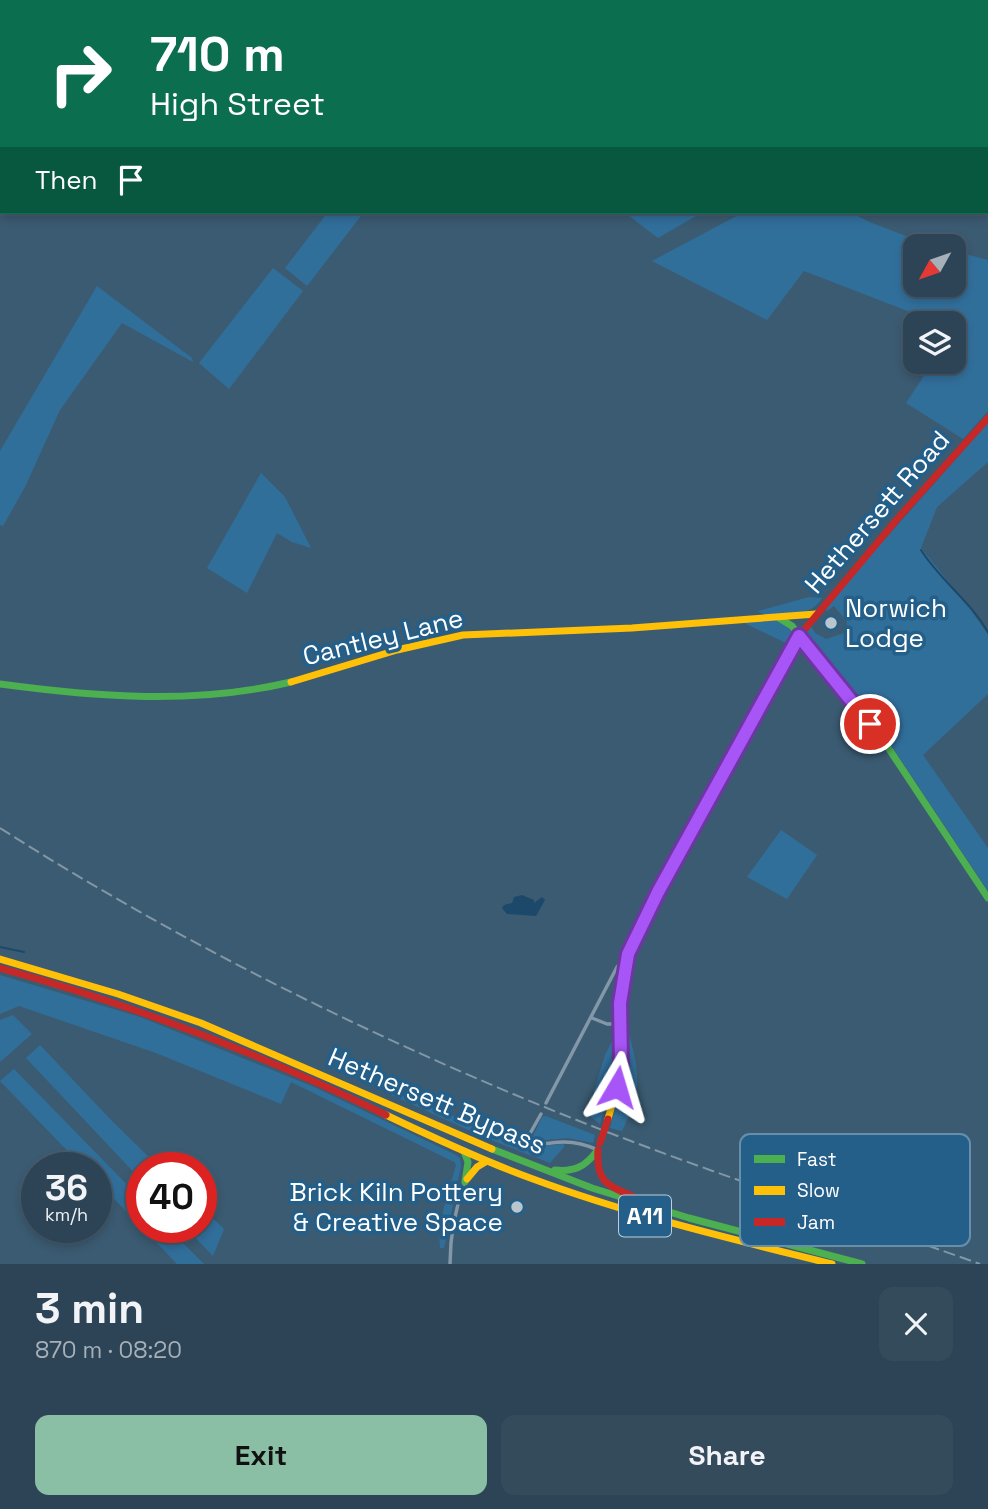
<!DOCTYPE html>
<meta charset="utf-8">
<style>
:root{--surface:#2c4456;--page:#344b5c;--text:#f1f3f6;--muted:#a6b0b9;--line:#485c6c;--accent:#8abfa5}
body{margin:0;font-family:"Space Grotesk",sans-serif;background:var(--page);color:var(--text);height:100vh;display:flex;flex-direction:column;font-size:26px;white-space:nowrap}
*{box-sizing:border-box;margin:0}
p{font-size:23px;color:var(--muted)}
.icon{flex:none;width:38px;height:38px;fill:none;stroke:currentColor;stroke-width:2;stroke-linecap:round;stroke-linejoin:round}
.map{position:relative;height:1264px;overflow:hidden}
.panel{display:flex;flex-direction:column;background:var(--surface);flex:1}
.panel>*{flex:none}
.hud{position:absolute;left:0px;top:0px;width:989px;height:214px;box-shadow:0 4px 10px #0003,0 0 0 2px var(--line);background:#0b6e4f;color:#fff;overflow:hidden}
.needle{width:46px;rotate:230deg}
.tools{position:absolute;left:903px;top:234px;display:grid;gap:14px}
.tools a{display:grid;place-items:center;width:63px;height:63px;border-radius:14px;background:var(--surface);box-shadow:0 4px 10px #0003,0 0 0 2px var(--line);font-size:35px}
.speed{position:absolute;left:21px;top:1152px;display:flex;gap:14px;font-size:35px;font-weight:700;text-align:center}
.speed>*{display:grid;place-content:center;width:91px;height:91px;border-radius:50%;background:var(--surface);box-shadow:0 4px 10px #0003,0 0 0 2px var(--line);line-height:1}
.speed small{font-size:18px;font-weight:400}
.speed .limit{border:10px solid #d22;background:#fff;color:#111}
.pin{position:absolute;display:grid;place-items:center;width:60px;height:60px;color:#fff;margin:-30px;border:4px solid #fff;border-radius:50%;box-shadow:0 2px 7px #0007}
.me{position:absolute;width:77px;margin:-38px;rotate:7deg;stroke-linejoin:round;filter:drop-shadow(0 0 5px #0008)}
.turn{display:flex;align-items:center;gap:24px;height:147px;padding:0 35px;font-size:32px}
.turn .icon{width:91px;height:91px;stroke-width:2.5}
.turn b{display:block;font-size:49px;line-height:60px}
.then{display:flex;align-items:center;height:66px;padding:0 35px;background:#0003;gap:14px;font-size:26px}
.round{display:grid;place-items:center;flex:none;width:74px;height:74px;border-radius:14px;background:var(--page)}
.headline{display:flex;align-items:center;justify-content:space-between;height:119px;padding:0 35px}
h1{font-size:42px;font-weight:700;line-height:52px}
.primary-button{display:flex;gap:14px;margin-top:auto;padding:14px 35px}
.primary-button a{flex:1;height:80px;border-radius:14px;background:var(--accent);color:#111;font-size:28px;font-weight:700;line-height:80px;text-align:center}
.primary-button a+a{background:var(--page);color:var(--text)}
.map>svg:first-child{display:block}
.green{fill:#316f9b}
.water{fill:#1c496a}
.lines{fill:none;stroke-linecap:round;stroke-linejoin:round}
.stream{stroke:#1c496a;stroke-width:2}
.street{stroke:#8297a7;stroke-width:3.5}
.fast{stroke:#4caf50;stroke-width:7}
.slow{stroke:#ffc107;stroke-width:7}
.jam{stroke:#c62828;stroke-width:7}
.rail{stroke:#8297a5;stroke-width:2;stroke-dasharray:12 5;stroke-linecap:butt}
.jam-bridge{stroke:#c62828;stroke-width:7}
.route-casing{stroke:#6d37a1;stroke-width:18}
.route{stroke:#a855f7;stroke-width:12}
.poi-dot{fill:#bac6ce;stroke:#245f89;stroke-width:2.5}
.labels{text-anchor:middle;stroke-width:7;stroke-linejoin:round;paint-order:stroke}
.shield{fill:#245f89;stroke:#bdcfdc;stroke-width:2}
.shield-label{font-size:24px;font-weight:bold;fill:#fff}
.street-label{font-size:26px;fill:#fff;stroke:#245f89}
.poi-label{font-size:26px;fill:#fff;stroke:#245f89;text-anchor:start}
.key{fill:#245f89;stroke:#668fac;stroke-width:2}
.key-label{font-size:19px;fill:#fff}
</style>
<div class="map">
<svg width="988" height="1264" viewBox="0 0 988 1264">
<rect width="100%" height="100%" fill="#3b5b72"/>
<path class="green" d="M 328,212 L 364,212 L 307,286 L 285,268 Z
M 624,212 L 703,212 L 658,238 Z
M 744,212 L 849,212 L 872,223 L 935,247 L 915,247 L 915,285 L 954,285 L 954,251 L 988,260 L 988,411 L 963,439 L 906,403 L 933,362 L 954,362 L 954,324 L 932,324 L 923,317 L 804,271 L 767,320 L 652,261 Z
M 273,268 L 303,291 L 229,389 L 199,363 Z
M 97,286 L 192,358 L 193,362 L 122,323 L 60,410 L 25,487 L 3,526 L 0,525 L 0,451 Z
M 988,423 L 988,462 L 937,507 L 921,548 L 968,606 L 988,635 L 988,694 L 923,755 L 988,848 L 988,891 L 879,727 L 807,638 L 806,633 L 811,626 L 815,633 L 826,639 L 847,632 L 847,622 L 834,606 L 827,611 L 824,608 Z
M 261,473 L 285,497 L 311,548 L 292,542 L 277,533 L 247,593 L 207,568 Z
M 809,597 L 822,598 C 820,601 818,604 814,607 C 804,615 767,619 758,611 Z
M 762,619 C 776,620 787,621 794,634 L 790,645 L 742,622 Z
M 781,830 L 817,855 L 787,899 L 747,877 Z
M 0,975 L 140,1017 L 312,1086 L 454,1154 L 460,1158 L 461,1166 L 444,1248 L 440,1248 C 437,1220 449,1192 456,1165 L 454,1162 L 291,1082 L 281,1104 L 156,1053 L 19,1006 L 0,1014 Z
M 13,1015 L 32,1034 L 0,1062 L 0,1020 Z
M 626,1020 C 637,1069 646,1084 622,1131 L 610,1128 L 624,1076 L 622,1024 Z
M 612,1041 L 615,1042 L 614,1074 L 600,1124 L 587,1114 L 605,1055 Z
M 40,1045 L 112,1121 L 159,1167 L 142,1167 L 142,1181 L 26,1058 Z
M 14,1069 L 142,1200 L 142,1227 L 167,1227 L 204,1264 L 177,1264 L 96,1180 L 96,1167 L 83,1167 L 0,1081 Z
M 391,1091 L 532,1147 L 564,1144 L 564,1147 L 550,1163 L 486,1138 L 385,1092 Z
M 546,1116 L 595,1135 L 593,1143 L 568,1138 L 534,1141 L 532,1138 L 542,1117 Z
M 201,1207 L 224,1229 L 213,1256 L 185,1227 L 201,1227 Z"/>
<path class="water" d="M 522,895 L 534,900 L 534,903 L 542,897 L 545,900 L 536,916 L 507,914 L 502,908 L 504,905 L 512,903 L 514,897 Z"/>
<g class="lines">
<path class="stream" d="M 460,0 L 463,2
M 921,550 C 940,580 969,600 988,632
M 0,947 L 24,952"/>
<path class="street" d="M 592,1018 L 607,1024 L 620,1024
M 546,1103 L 617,967 L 620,964 L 623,965
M 541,1114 L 527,1139 L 529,1143 C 541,1146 552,1142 564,1142 C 576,1142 587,1145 598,1150
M 450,1264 C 450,1235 455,1209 465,1182"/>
<path class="fast" d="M 779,618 L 792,626 L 885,743 L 988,898
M 0,684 C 97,697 194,705 291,682
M 492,1149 L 592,1188 L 689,1218 L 862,1264
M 464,1151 L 468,1162 L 465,1182
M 555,1170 C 574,1172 585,1167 597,1151"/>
<path class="slow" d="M 291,682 L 397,650 L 463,635 L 632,628 L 816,614
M 0,959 L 118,994 L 201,1023 L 492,1149
M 386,1115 C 434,1138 483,1161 533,1179 C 630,1215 732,1239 832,1264
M 608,1119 L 621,1074 L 620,1003 L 624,965 L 636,934 L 732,758
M 467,1179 L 477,1167 L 487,1161"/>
<path class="jam" d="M 732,758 L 799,636 L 899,517 L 988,418
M 0,968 C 134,1005 261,1054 386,1115
M 598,1150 C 596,1180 605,1185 632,1196"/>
<path class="rail" d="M 0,828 C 171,937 355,1029 542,1106 C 685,1165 834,1212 980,1264"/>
<path class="jam-bridge" d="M 600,1143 L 608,1119"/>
</g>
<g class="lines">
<defs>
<path id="route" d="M 617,1087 L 621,1064 L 620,1003 L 628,954 L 658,892 L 799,636 L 870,724"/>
</defs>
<use href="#route" class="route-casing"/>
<use href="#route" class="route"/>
</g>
<g class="poi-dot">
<circle cx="831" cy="623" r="7"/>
<circle cx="517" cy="1207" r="7"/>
</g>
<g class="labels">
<rect class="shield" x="619" y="1195.5" width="52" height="41" rx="5"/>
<g class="shield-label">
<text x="645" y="1224">A11</text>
</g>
<g class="street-label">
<text transform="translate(877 512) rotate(-49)" y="9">Hethersett Road</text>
<text transform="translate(383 637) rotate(-14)" y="9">Cantley Lane</text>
<text transform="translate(437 1101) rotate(23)" y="9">Hethersett Bypass</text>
</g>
<g class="poi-label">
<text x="845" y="617">Norwich<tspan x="845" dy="30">Lodge</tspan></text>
<text x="503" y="1201" text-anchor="end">Brick Kiln Pottery<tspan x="503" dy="30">&amp; Creative Space</tspan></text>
</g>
</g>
<rect x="740" y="1134" width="230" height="112" rx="10" class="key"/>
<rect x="754" y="1155" width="31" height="8" fill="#4caf50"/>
<rect x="754" y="1186" width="31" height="9" fill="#ffc107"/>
<rect x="754" y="1218" width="31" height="8" fill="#c62828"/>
<g class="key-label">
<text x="797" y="1166">Fast</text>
<text x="797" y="1197">Slow</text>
<text x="797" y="1229">Jam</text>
</g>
</svg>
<div class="tools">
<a><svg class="needle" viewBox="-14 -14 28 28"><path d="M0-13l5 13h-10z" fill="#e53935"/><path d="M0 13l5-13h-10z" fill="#a6b0b9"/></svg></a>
<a><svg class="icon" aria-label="layers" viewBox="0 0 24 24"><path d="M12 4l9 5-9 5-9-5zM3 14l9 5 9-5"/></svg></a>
</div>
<div class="speed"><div>36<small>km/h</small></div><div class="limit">40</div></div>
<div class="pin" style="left:870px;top:724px;background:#d93025"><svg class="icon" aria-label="arrive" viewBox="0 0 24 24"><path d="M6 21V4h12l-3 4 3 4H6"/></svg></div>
<svg class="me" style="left:617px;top:1087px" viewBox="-20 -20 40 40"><path d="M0-17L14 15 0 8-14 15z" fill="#a855f7" stroke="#fff" stroke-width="4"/></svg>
<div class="hud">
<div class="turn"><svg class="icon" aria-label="right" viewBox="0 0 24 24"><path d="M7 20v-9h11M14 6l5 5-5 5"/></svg><div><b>710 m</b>High Street</div></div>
<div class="then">Then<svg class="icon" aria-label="arrive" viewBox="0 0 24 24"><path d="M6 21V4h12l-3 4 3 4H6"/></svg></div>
</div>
</div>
<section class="panel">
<div class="headline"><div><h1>3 min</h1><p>870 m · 08:20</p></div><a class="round"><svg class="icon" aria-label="close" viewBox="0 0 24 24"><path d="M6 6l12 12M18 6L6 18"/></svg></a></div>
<div class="primary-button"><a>Exit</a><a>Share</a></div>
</section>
